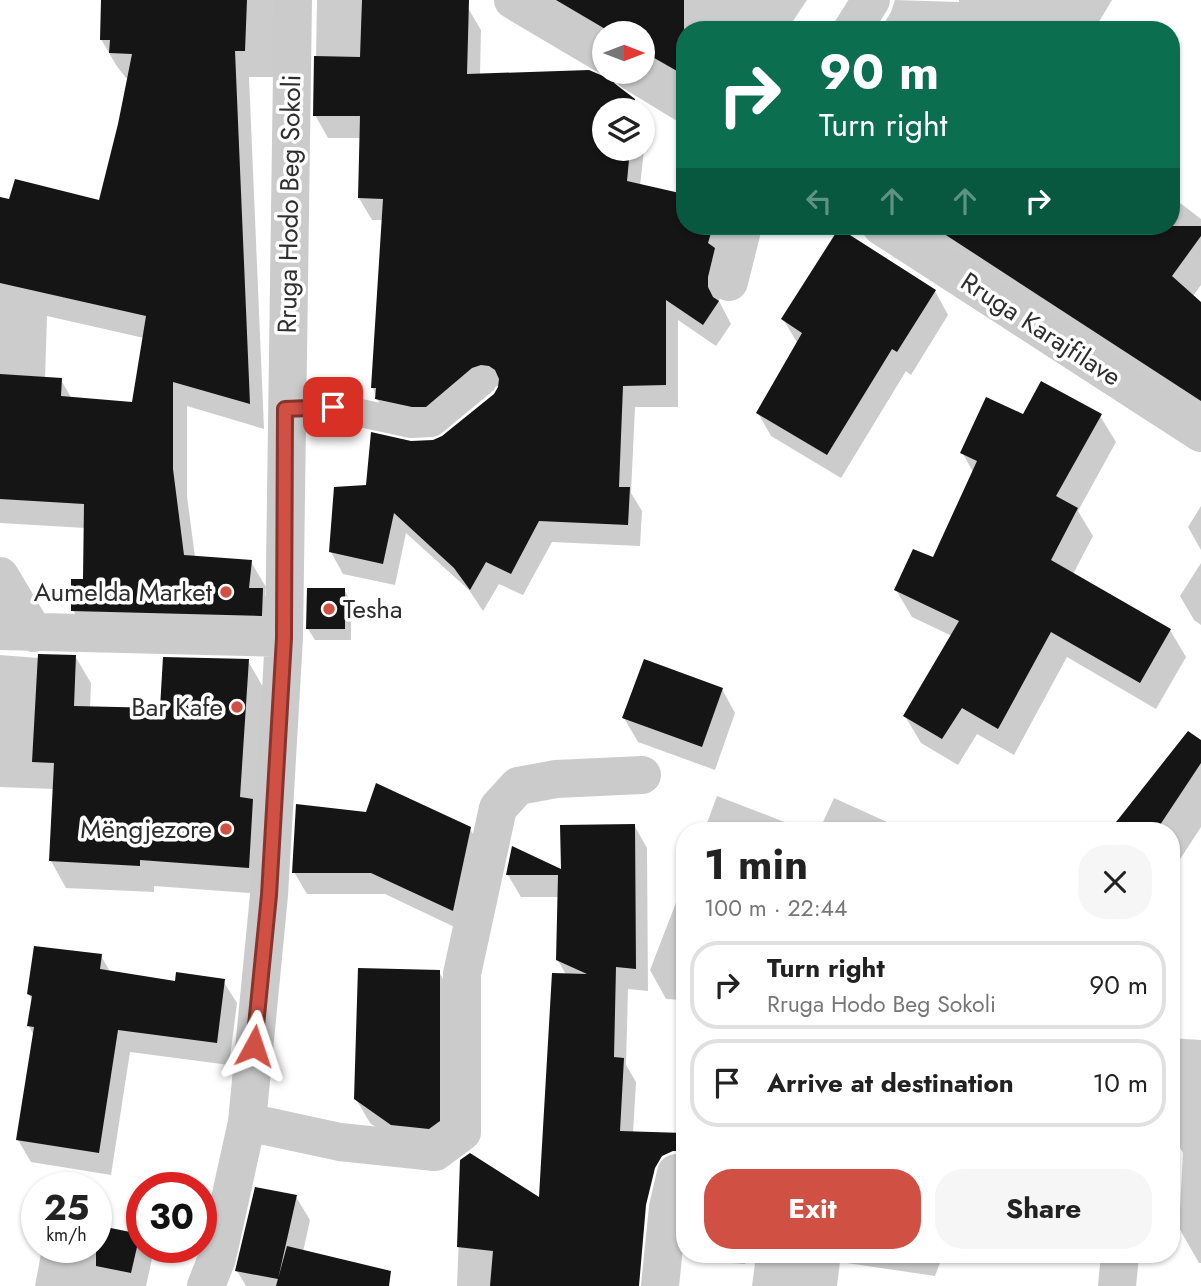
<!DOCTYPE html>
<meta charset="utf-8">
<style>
:root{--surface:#fff;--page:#f6f6f6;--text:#222;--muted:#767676;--line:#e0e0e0;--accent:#d15044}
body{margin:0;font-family:Jost,sans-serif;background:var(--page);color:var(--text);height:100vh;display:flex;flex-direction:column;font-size:26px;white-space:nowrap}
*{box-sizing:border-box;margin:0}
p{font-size:23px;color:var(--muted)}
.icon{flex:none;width:38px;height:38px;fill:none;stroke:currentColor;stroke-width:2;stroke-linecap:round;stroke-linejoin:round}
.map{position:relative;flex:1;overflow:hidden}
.sheet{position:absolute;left:676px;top:822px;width:504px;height:441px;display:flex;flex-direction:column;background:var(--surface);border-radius:28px;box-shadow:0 2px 5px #0004}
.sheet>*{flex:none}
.top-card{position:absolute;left:676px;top:21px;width:504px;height:214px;border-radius:28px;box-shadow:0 2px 5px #0004;background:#0b6e4f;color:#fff;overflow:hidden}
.needle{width:46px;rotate:90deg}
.fabs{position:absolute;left:592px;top:21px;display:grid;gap:14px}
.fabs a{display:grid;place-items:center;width:63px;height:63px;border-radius:50%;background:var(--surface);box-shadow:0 2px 5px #0004;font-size:35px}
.speed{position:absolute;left:21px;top:1172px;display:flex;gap:14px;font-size:35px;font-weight:700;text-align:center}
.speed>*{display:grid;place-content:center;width:91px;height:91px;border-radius:50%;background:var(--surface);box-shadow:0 2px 5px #0004;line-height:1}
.speed small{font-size:18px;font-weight:400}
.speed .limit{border:10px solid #d22;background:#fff;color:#111}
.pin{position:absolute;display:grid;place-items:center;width:60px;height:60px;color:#fff;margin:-30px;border-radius:14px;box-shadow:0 4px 10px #0006}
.me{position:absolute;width:77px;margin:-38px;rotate:5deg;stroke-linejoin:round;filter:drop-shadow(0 0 5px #0008)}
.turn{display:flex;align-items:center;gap:24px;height:147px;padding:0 28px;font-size:32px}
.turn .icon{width:91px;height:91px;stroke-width:2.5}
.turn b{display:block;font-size:49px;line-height:60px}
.lanes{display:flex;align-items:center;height:66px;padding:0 28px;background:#0003;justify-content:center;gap:35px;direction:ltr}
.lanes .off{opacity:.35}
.round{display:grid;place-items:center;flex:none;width:74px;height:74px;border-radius:28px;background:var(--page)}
.headline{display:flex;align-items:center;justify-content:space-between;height:119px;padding:0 28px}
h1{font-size:42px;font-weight:700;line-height:52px}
.cta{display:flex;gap:14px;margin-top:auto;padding:14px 28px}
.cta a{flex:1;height:80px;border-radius:28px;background:var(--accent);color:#fff;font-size:28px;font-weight:700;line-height:80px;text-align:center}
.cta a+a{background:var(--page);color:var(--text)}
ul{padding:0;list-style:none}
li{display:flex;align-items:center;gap:21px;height:88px;margin:0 14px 10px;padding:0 14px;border:4px solid var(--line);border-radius:28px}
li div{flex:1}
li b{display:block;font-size:26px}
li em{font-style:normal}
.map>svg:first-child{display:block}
.shadow{fill:#0003;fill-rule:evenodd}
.building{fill:#151515}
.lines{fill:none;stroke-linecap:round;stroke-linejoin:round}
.service{stroke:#cbcbcb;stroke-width:28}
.minor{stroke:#cbcbcb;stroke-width:38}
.route-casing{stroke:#88342c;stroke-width:18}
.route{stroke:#d15044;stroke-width:12}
.poi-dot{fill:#d15044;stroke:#fff;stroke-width:2.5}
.labels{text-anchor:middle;stroke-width:7;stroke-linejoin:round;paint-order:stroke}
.street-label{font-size:26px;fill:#2e2e2e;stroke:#fff}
.poi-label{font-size:26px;fill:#2e2e2e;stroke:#fff;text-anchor:end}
</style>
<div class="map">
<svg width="1201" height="1286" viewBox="0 0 1201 1286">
<rect width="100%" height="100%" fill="#fff"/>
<path class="shadow" d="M 103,0 L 279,0 L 284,77 L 249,77 L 264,429 L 187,406 L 187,496 L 195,557 L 251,562 L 266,587 L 265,595 L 277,616 L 276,641 L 88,636 L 73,610 L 85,581 L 85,528 L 0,523 L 0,205 L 99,208 L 129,78 L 126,78 L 116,65 L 101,39 ZM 47,316 L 144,338 L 134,404 L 72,399 L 61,380 L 45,379 Z
M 317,0 L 405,0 L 468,8 L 481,30 L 480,75 L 611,76 L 618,88 L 634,100 L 640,110 L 604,110 L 604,149 L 642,149 L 642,114 L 647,123 L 640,186 L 684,196 L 684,226 L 729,226 L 727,271 L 719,301 L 731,324 L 716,346 L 678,320 L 678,407 L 635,407 L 631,493 L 642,511 L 640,546 L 552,542 L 523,595 L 499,584 L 483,611 L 469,590 L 406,533 L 395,585 L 343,574 L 331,552 L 367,487 L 411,442 L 433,441 L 443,438 L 495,395 L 501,387 L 494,386 L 439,428 L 389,421 L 377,399 L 373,388 L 383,220 L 372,220 L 359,198 L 361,138 L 328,138 L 315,115 Z
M 518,0 L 807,0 L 787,30 L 684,30 L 684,92 L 642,69 L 642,33 L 604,33 Z
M 895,0 L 959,2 L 959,0 L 1112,0 L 1094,30 L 880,30 L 891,12 Z
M 1171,146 L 1178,159 L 1171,170 Z
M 1171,196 L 1201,219 L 1201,285 L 1193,296 L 1201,303 L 1201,417 L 929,240 L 921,226 L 1171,226 Z
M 935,291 L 948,315 L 911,375 L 906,371 L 841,478 L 771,436 L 758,413 L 798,344 L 783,319 Z
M 1024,416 L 1100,416 L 1116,442 L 1078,511 L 1093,536 L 1073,574 L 1170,630 L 1186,657 L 1156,709 L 1067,657 L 1014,755 L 977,734 L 958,765 L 921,743 L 905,716 L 952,636 L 912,617 L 896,590 L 934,559 L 973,472 L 962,452 Z
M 1201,506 L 1201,550 L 1188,527 Z
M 1201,563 L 1201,625 L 1194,620 L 1180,596 Z
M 344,590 L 351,601 L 351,640 L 315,640 L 308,629 Z
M 0,655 L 39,658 L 75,656 L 91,683 L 90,708 L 161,710 L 248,661 L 263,687 L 263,894 L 154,886 L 154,892 L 66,888 L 51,861 L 54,789 L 0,787 Z
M 722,689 L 735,713 L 715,770 L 638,742 L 624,718 Z
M 1188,733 L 1201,742 L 1201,827 L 1171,873 L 1171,831 L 1112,831 Z
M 717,796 L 808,831 L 704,831 Z
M 834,798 L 887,822 L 893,831 L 819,831 Z
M 634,825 L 647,848 L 648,991 L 628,989 L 626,1065 L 636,1082 L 624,1286 L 457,1286 L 462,1161 L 540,1200 L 567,976 L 557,959 L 559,897 L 521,897 L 508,875 L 563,872 Z
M 470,829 L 483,851 L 465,932 L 385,894 L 307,894 L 294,872 Z
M 684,882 L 684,1000 L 666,999 L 650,970 Z
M 101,956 L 111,973 L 176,983 L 223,981 L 237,1003 L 229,1065 L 130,1052 L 111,1175 L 31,1162 L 18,1140 L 34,1036 L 29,1026 L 32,1001 L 29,994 Z
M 439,972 L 453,996 L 453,1145 L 407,1149 L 370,1123 L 356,1099 Z
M 1171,1038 L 1201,1040 L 1201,1263 L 1199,1263 L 1179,1228 L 1183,1153 L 1171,1132 Z
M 296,1197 L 310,1220 L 303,1252 L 329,1286 L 246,1286 L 237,1271 Z
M 139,1236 L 142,1248 L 145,1248 L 152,1259 L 146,1286 L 35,1286 L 42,1248 L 96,1248 Z
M 691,1255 L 746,1255 L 745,1264 L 694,1260 Z
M 756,1255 L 943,1255 L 935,1276 L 840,1262 L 837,1286 L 752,1286 Z"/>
<path class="building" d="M 101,0 L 247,0 L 245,51 L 235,51 L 250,404 L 173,382 L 173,469 L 184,555 L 252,560 L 249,588 L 263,588 L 262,616 L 71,611 L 71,579 L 83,579 L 84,504 L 0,499 L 0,374 L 62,378 L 61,396 L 132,402 L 146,316 L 0,283 L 0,197 L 9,199 L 15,179 L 99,200 L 118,124 L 132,54 L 109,53 L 110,40 L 100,40 Z
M 362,0 L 469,0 L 467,74 L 589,70 L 603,76 L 612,74 L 614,83 L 635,99 L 634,110 L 604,110 L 604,149 L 630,149 L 627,181 L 684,194 L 684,226 L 713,226 L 708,243 L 715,248 L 708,277 L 708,287 L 713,297 L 719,301 L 703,325 L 666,300 L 666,385 L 623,386 L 619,487 L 630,487 L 628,525 L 539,521 L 511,574 L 486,562 L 470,590 L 454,568 L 394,513 L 383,564 L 329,552 L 334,487 L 366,485 L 371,432 L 411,441 L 433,440 L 442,436 L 494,394 L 498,387 L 499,379 L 495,370 L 489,366 L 481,365 L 472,368 L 426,407 L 412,407 L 375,399 L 376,388 L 371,388 L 383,199 L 358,198 L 360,116 L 313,116 L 314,56 L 360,57 Z
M 556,0 L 684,0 L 684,75 L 642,51 L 642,33 L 612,33 Z
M 932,226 L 1201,226 L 1201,236 L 1172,276 L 1201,302 L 1201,401 Z
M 839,228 L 936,290 L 897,352 L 892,349 L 827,455 L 756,413 L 802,333 L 781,319 Z
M 1041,381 L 1102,414 L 1056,496 L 1078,508 L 1051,560 L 1171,629 L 1140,683 L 1051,632 L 998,729 L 962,708 L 942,739 L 903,716 L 959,621 L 894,590 L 913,549 L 933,557 L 977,461 L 960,453 L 986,397 L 1023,414 Z
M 307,588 L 345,588 L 345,629 L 306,629 Z
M 38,654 L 76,655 L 74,706 L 160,708 L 163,657 L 249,659 L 240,797 L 253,799 L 249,868 L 140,860 L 140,866 L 49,861 L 54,763 L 32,762 Z
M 644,659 L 723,688 L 702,747 L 622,718 Z
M 1188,731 L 1201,740 L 1201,763 L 1156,831 L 1109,831 Z
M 376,783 L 471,827 L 453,911 L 371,873 L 292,873 L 296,804 L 366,812 Z
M 635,824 L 636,969 L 616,967 L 614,1057 L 624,1058 L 620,1131 L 684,1133 L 684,1151 L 673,1151 L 662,1156 L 655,1168 L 646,1205 L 639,1286 L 490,1286 L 493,1251 L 457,1247 L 460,1160 L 470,1153 L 539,1197 L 552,973 L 587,974 L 556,960 L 558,875 L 506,875 L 512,846 L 561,869 L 560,825 Z
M 34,946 L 102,954 L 100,969 L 175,981 L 176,972 L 225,979 L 217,1043 L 118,1030 L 99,1153 L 16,1140 L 34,1027 L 27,1026 L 32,996 L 27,994 Z
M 358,968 L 440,970 L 440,1121 L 429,1129 L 391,1125 L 354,1099 Z
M 255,1187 L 297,1195 L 278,1279 L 235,1271 Z
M 96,1225 L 140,1234 L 131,1273 L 96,1266 Z
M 287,1246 L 391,1271 L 389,1286 L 276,1286 Z"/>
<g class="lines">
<path class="service" d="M 285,409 L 333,407 L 411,424 L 432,423 L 483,381"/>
<path class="minor" d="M 513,0 L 604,54
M 852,30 L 871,0
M 633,72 L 684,103
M 881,226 L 1201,433
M 729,282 L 743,226
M 0,576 L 34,633
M 0,631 L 284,638
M 247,1122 L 340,1142 L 435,1152 L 462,1132 L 462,974 L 498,808 L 518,786 L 556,779 L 642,775
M 206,1286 L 217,1258 L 247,1122 L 269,895 L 284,638 L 293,0
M 660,1286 L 668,1207 L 676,1173 L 684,1172
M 1117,1286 L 1120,1255"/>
</g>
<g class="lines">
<defs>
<path id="route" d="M 254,1046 L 269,895 L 284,638 L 285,409 L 333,407"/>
</defs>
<use href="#route" class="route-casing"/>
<use href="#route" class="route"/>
</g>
<g class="poi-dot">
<circle cx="226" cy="592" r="7"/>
<circle cx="329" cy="609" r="7"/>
<circle cx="237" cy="707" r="7"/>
<circle cx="226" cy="829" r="7"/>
</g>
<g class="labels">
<g class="street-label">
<text transform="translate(289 204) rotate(-89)" y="9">Rruga Hodo Beg Sokoli</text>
<text transform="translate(1041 329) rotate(33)" y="9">Rruga Karajfilave</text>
</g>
<g class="poi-label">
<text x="212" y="601">Aumelda Market</text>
<text x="343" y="618" text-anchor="start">Tesha</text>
<text x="223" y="716">Bar Kafe</text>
<text x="212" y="838">Mëngjezore</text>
</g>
</g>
</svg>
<div class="fabs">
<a><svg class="needle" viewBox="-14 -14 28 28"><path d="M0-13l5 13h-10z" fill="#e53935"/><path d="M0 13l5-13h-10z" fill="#767676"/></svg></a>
<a><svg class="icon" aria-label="layers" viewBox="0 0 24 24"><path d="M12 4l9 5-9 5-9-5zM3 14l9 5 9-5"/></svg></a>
</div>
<div class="speed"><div>25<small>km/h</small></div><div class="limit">30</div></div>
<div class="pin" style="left:333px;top:407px;background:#d93025"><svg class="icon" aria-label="arrive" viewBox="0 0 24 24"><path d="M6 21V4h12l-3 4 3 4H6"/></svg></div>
<svg class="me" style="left:254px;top:1046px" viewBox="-20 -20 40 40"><path d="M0-17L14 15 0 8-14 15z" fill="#d15044" stroke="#fff" stroke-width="4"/></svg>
<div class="top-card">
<div class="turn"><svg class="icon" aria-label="right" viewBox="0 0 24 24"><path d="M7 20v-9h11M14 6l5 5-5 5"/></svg><div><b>90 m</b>Turn right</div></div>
<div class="lanes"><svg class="icon off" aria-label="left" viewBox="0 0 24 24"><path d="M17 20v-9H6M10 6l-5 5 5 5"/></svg><svg class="icon off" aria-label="ahead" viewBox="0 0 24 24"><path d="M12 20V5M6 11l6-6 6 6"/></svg><svg class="icon off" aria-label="ahead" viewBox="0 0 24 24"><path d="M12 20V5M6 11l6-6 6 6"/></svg><svg class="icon" aria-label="right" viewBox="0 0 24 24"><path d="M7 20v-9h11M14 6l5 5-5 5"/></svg></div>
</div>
<section class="sheet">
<div class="headline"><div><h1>1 min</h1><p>100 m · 22:44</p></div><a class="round"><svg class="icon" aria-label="close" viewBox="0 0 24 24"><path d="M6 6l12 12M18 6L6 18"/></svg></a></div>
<ul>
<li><svg class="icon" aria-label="right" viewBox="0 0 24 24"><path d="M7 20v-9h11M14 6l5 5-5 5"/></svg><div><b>Turn right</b><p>Rruga Hodo Beg Sokoli</p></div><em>90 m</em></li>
<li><svg class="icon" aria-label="arrive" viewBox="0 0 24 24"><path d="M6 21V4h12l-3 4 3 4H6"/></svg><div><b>Arrive at destination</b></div><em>10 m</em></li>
</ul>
<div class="cta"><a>Exit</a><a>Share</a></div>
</section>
</div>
